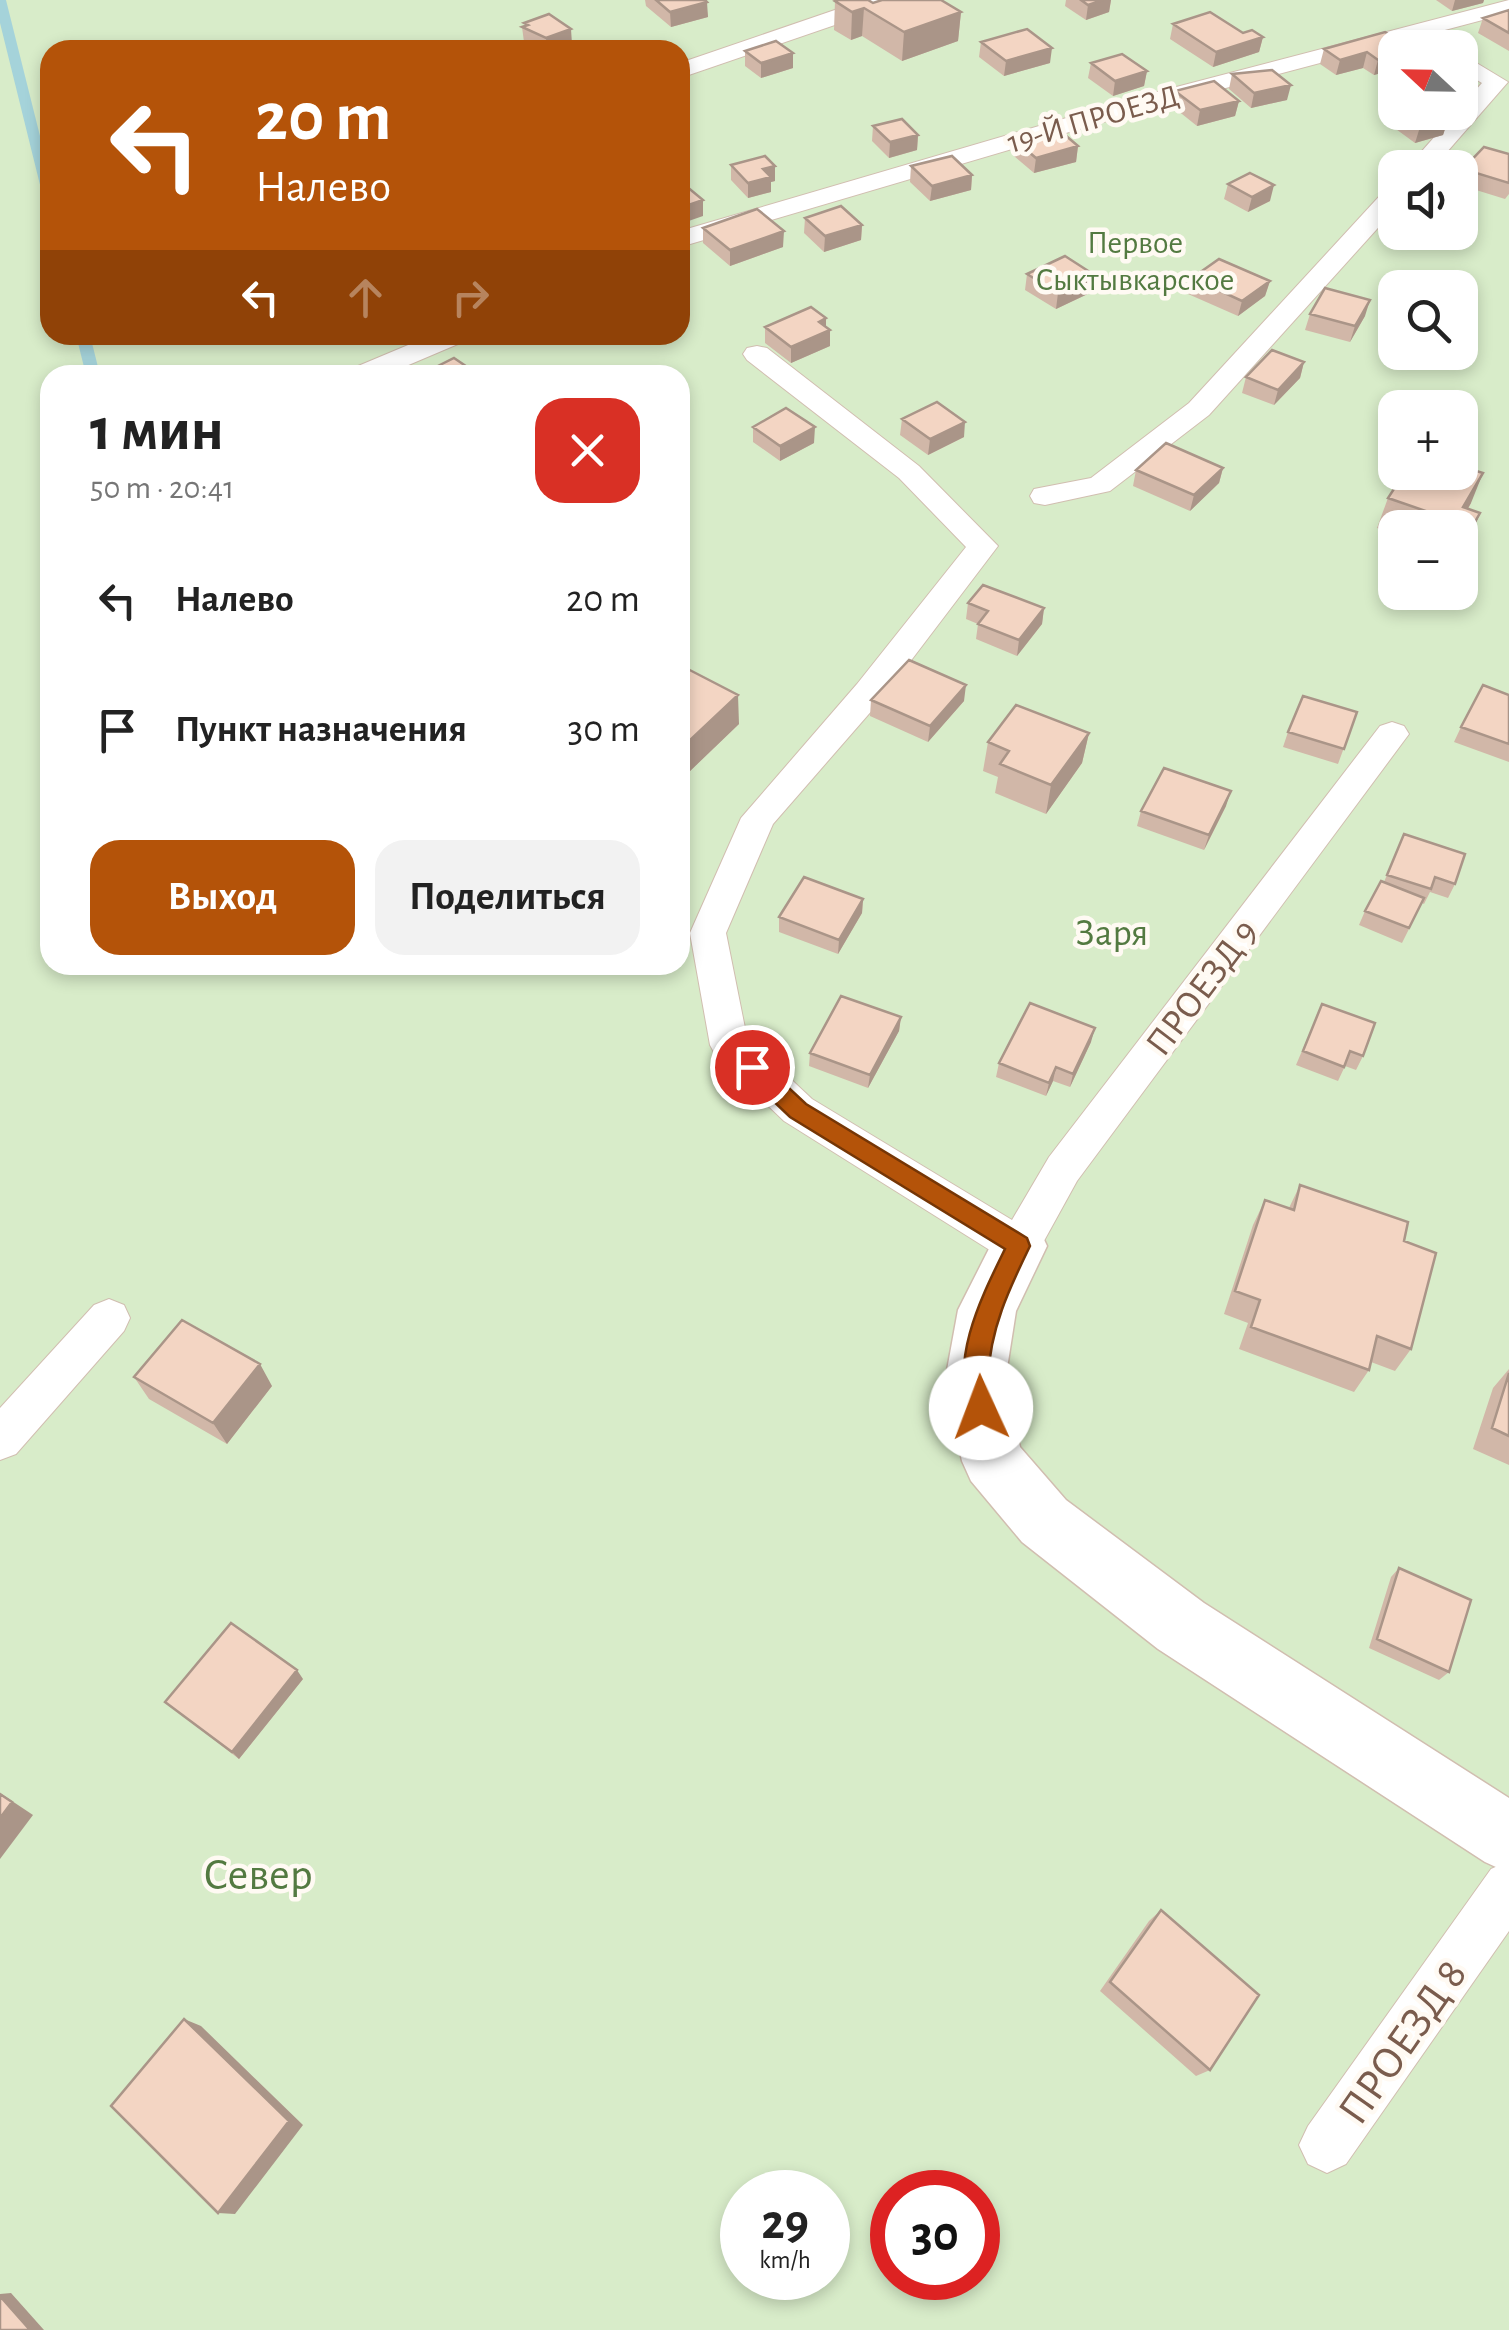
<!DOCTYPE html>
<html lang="ru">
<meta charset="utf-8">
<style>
:root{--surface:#fff;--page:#f2f2f2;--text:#222;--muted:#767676;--accent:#b45309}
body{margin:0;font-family:"Alegreya Sans",sans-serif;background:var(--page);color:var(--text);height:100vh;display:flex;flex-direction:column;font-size:38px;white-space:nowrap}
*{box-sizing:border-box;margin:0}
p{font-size:32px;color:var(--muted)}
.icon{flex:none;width:55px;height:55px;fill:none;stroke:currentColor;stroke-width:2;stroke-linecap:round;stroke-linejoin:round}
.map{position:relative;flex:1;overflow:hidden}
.sheet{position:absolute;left:40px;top:365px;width:650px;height:610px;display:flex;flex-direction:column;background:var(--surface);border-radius:30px;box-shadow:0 5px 15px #0003}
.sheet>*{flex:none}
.top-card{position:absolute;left:40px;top:40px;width:650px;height:305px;border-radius:30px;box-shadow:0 5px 15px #0003;background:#b45309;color:#fff;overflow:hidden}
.needle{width:65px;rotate:292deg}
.tools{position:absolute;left:1378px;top:30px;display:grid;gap:20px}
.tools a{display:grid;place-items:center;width:100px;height:100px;border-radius:20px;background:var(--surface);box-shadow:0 5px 15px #0003;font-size:50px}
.speed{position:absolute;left:720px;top:2170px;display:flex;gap:20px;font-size:50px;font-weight:700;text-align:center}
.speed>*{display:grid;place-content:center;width:130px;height:130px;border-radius:50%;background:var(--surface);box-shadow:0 5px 15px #0003;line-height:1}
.speed small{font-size:25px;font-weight:400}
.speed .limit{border:15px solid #d22;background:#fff;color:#111}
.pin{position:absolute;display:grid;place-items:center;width:85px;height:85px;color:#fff;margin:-42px;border:5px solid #fff;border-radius:50%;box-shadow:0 2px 10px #0007}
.me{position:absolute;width:110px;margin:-55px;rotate:358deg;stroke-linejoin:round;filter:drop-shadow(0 0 8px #0008)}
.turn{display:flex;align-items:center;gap:35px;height:210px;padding:0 50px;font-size:45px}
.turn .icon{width:130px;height:130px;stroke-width:2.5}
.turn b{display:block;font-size:70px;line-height:85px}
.lanes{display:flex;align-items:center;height:95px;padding:0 50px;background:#0003;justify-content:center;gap:50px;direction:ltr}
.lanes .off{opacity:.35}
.round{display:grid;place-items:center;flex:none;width:105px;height:105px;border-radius:30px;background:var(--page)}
.summary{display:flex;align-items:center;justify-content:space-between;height:170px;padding:0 50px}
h1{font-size:60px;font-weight:700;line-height:75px}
.cta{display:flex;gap:20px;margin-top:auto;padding:20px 50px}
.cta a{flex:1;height:115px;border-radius:30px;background:var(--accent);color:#fff;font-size:40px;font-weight:700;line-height:115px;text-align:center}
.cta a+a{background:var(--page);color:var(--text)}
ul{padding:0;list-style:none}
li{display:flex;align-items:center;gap:30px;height:130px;padding:0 50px}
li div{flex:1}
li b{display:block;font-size:38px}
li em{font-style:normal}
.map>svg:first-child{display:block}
.green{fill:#d8ecc9;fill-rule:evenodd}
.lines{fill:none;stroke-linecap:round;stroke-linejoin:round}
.stream{fill:#a5d3da;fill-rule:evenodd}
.service-casing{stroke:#d1beb0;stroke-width:2}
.minor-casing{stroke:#d1beb0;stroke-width:3}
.service{fill:#fff;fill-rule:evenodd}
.minor{fill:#fff;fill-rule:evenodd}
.wall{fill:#d1b7a8}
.shaded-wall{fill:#aa9588}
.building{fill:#f3d5c3;stroke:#aa9588;stroke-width:2.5}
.route{fill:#b45309;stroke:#753606;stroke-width:2.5}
.labels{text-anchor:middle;stroke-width:9;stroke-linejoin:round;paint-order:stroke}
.far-street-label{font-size:32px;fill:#7a5c4d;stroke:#fffaf3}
.far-park-label{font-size:32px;fill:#537a41;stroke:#fffaf3}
.park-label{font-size:38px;fill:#537a41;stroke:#fffaf3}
.street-label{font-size:38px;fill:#7a5c4d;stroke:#fffaf3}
.near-park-label{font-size:45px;fill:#537a41;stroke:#fffaf3}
.near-street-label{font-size:45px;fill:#7a5c4d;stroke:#fffaf3}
</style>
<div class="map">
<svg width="1509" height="2330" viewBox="0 0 1509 2330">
<rect width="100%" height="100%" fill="#fdf6ec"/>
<path class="green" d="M 0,0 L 1509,0 L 1509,2330 L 0,2330 ZM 1395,48 L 1460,48 L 1460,112 L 1395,112 ZM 50,50 L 680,50 L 680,335 L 50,335 ZM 1395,168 L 1460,168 L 1460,232 L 1395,232 ZM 1395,288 L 1460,288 L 1460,352 L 1395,352 ZM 50,375 L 680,375 L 680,965 L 50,965 ZM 1395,408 L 1460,408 L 1460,472 L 1395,472 ZM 1395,528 L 1460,528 L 1460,592 L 1395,592 ZM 742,2192 L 828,2192 L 828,2278 L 742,2278 ZM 892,2192 L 978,2192 L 978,2278 L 892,2278 Z"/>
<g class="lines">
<path class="stream" d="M 0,0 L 6,0 L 50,176 L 50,205 L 44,201 L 0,23 Z
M 76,335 L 90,335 L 100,375 L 86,375 Z"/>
<defs>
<path id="service" d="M 864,0 L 896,0 L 893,5 L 680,78 L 680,63 Z
M 1509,0 L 1509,13 L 1154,107 L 680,247 L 680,231 L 1138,97 Z
M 1460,53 L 1508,82 L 1433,168 L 1407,168 L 1482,83 L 1460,70 Z
M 1395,186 L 1395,209 L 1209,415 L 1110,491 L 1045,505 L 1034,503 L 1030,496 L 1034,489 L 1091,478 L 1189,403 L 1386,189 Z
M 432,335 L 469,335 L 465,341 L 385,375 L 347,375 L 351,369 Z
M 757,346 L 767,348 L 919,466 L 998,546 L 881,700 L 773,824 L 726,933 L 747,1038 L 812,1099 L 1012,1220 L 1049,1157 L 1380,726 L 1392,722 L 1404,726 L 1409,734 L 1077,1181 L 1034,1259 L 1019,1264 L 1004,1259 L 784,1121 L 716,1056 L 710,1045 L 690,933 L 741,818 L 857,684 L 966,547 L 899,478 L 747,360 L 743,354 L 747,348 Z
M 109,1299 L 124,1305 L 130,1318 L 124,1331 L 16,1454 L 0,1460 L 0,1408 L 94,1305 Z
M 1509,1861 L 1509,1931 L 1346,2164 L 1327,2173 L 1308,2164 L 1299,2145 L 1308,2126 L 1491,1869 Z"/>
<path id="minor" d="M 1019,1221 L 1039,1229 L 1047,1246 L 1016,1311 L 1005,1381 L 1020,1447 L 1066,1500 L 1204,1603 L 1509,1798 L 1509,1873 L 1485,1862 L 1158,1649 L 1022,1542 L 971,1481 L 962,1461 L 945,1381 L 958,1310 L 999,1229 Z"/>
</defs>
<use href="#service" class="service-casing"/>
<use href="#minor" class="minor-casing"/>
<use href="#service" class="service"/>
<use href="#minor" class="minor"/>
</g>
<path class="wall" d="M 645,0 L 705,0 L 708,17 L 671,27 L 646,6 Z
M 1066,0 L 1111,0 L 1109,12 L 1086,20 L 1065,6 Z
M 1436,0 L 1484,0 L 1483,3 L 1452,11 Z
M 835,1 L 873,3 L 961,12 L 958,41 L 902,61 L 862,36 L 851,40 L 834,30 Z
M 1509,10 L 1509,51 L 1478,33 L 1483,18 Z
M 524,23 L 572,44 L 555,50 L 541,50 L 524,42 L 522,27 L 525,26 Z
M 1173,24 L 1243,33 L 1263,37 L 1259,52 L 1213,67 L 1170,39 Z
M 981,42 L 1050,63 L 1004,76 L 979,57 Z
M 1395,48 L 1395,69 L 1374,75 L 1363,68 L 1336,75 L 1320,64 L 1324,49 Z
M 745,51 L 793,68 L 761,78 L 745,66 Z
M 1091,63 L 1147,71 L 1144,86 L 1113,96 L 1088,78 Z
M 1232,74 L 1287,100 L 1251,108 L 1229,89 Z
M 1175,91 L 1239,101 L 1235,116 L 1197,126 L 1172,106 Z
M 1394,109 L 1395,109 L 1395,112 L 1437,112 L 1448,120 L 1443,135 L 1415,143 L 1389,124 Z
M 873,126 L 918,135 L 917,150 L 889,158 L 872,141 Z
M 1016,141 L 1078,146 L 1076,162 L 1034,173 L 1014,156 Z
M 1509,154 L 1509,194 L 1505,199 L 1460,185 L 1463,169 Z
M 731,165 L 775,166 L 775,181 L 771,182 L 771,192 L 748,198 L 731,180 Z
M 911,166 L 972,175 L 971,190 L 930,201 L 910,182 Z
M 1228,184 L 1270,201 L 1248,212 L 1224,199 Z
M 1395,205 L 1395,225 L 1389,223 Z
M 805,218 L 862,225 L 861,240 L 824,252 L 804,233 Z
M 703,228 L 783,247 L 730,266 L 703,243 Z
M 1027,274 L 1094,291 L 1056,309 L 1025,290 Z
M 1192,278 L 1270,281 L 1265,296 L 1238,316 L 1188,294 Z
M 1310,314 L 1365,316 L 1350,342 L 1305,330 Z
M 826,318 L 826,327 L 830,330 L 830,346 L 791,363 L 765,343 L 765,327 Z
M 1304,362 L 1300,378 L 1274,405 L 1242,393 L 1246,377 Z
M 902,419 L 964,437 L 928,455 L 900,435 Z
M 753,427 L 814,443 L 780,461 L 753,442 Z
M 1223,468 L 1219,483 L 1190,511 L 1133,486 L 1136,470 Z
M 1388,498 L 1471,503 L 1468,509 L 1480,513 L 1468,543 L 1460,556 L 1460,528 L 1395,528 L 1395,535 L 1377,528 Z
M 968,603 L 1044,608 L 1042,624 L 1017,656 L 976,639 L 978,624 L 966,619 Z
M 680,665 L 739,724 L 689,772 L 680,767 Z
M 1509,695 L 1509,762 L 1454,742 L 1461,727 Z
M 871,700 L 964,701 L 928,742 L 870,716 Z
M 1357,712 L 1338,764 L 1283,747 L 1288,732 Z
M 1089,733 L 1082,763 L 1046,814 L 995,793 L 998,777 L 983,771 L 988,742 Z
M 1226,806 L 1204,850 L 1137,826 L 1141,811 Z
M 1404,834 L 1455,884 L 1448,898 L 1430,892 L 1424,904 L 1422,903 L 1402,943 L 1359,925 L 1365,911 L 1384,882 Z
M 863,899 L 862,913 L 838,954 L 779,932 L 779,917 Z
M 1322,1004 L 1363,1056 L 1356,1070 L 1345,1066 L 1338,1081 L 1296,1065 Z
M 901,1017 L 899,1031 L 868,1088 L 809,1066 L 810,1053 Z
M 1091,1042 L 1070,1087 L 1053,1081 L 1046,1096 L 996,1077 L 999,1063 Z
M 1300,1185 L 1404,1241 L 1411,1349 L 1395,1371 L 1371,1362 L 1369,1370 L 1354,1392 L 1239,1349 L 1248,1323 L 1224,1314 L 1253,1225 L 1265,1200 L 1289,1208 Z
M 1509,1369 L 1509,1465 L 1473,1449 L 1493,1388 Z
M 134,1377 L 272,1386 L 227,1444 L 149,1399 Z
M 1399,1568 L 1449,1672 L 1439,1680 L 1369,1648 L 1391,1577 Z
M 303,1679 L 239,1759 L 165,1702 Z
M 1161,1910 L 1210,2070 L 1196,2076 L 1100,1991 L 1149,1921 Z"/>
<path class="shaded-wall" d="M 1103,0 L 1111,0 L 1109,12 L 1086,20 L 1088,5 Z
M 1455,0 L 1484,0 L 1483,3 L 1452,11 Z
M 707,2 L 708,17 L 671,27 L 670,12 Z
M 864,8 L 862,36 L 851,40 L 852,12 Z
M 961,12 L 958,41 L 902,61 L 904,32 Z
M 571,29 L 572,44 L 555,50 L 547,50 L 546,38 Z
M 1263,37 L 1259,52 L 1213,67 L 1216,52 Z
M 1052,48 L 1050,63 L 1004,76 L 1006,61 Z
M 1367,52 L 1363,68 L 1336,75 L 1340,60 Z
M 793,53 L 793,68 L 761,78 L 761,63 Z
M 1395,55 L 1395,69 L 1374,75 L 1378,60 Z
M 1147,71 L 1144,86 L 1113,96 L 1115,81 Z
M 1291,85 L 1287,100 L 1251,108 L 1254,93 Z
M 1239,101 L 1235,116 L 1197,126 L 1200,110 Z
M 1448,120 L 1443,135 L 1415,143 L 1420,127 Z
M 918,135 L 917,150 L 889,158 L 890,142 Z
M 1078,146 L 1076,162 L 1034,173 L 1036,158 Z
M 775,166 L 775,181 L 771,182 L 771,192 L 748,198 L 748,183 L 763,169 Z
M 972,175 L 971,190 L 930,201 L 932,186 Z
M 1274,185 L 1270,201 L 1248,212 L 1252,197 Z
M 703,200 L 703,216 L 680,224 L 680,208 Z
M 862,225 L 861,240 L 824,252 L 825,236 Z
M 784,231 L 783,247 L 730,266 L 730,250 Z
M 1096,276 L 1094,291 L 1056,309 L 1058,293 Z
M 1270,281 L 1265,296 L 1238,316 L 1242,301 Z
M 1370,300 L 1365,316 L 1350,342 L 1355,326 Z
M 826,318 L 826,332 L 830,330 L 830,346 L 791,363 L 791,347 L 819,322 Z
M 566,335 L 581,335 L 567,342 Z
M 1304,362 L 1300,378 L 1274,405 L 1278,390 Z
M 965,422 L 964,437 L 928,455 L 930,439 Z
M 815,427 L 814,443 L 780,461 L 780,446 Z
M 1223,468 L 1219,483 L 1190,511 L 1194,495 Z
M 1483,473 L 1471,503 L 1459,523 L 1463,507 Z
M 1480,513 L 1468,543 L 1460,556 L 1472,527 Z
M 1044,608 L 1042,624 L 1017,656 L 1019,640 Z
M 966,685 L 964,701 L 928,742 L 930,726 Z
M 738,695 L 739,724 L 689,772 L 687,743 Z
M 1089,733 L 1082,763 L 1046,814 L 1051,785 Z
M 1231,791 L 1226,806 L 1204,850 L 1209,835 Z
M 863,899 L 862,913 L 838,954 L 839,940 Z
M 901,1017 L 899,1031 L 868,1088 L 870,1075 Z
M 1095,1028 L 1091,1042 L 1070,1087 L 1073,1074 Z
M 1056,1067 L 1053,1081 L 1046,1096 L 1049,1083 Z
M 260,1364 L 272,1386 L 227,1444 L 213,1423 Z
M 297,1670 L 303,1679 L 239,1759 L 232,1752 Z
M 0,1793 L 33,1815 L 0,1859 Z
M 184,2019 L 201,2026 L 303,2125 L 235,2214 L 218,2213 Z
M 11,2293 L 44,2330 L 30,2330 L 0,2296 L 0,2294 Z"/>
<path class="building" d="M 656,0 L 705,0 L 707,2 L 670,12 Z
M 838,0 L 868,0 L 873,3 L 882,0 L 941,0 L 961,12 L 904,32 L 864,8 L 852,12 L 835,1 Z
M 1081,0 L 1103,0 L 1088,5 Z
M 1509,10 L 1509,33 L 1483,18 Z
M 1210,12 L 1243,33 L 1252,30 L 1263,37 L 1216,52 L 1173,24 Z
M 549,14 L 571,29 L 546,38 L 522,27 L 528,25 L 524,23 Z
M 1027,29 L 1052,48 L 1006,61 L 981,42 Z
M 1385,32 L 1409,48 L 1395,48 L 1395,55 L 1378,60 L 1367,52 L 1340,60 L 1324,49 Z
M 776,41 L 793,53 L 761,63 L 745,51 Z
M 1122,54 L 1147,71 L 1115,81 L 1091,63 Z
M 1272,70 L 1291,85 L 1254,93 L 1232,74 Z
M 1214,81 L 1239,101 L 1200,110 L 1175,91 Z
M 1399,112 L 1437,112 L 1448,120 L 1420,127 Z
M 902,119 L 918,135 L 890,142 L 873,126 Z
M 1058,129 L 1078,146 L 1036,158 L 1016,141 Z
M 1484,147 L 1509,154 L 1509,183 L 1463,169 Z
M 765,156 L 775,166 L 763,169 L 771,177 L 748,183 L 731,165 Z
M 952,156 L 972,175 L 932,186 L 911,166 Z
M 1250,173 L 1274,185 L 1252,197 L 1228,184 Z
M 680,181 L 703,200 L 680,208 Z
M 841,206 L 862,225 L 825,236 L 805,218 Z
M 757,209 L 784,231 L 730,250 L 703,228 Z
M 1065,256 L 1096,276 L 1058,293 L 1027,274 Z
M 1219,259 L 1270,281 L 1242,301 L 1192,278 Z
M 1325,288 L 1370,300 L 1355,326 L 1310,314 Z
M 811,307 L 826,318 L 819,322 L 830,330 L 791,347 L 765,327 Z
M 1272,350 L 1304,362 L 1278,390 L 1246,377 Z
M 454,358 L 479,375 L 420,375 Z
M 937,402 L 965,422 L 930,439 L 902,419 Z
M 786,408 L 815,427 L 780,446 L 753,427 Z
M 1166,443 L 1223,468 L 1194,495 L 1136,470 Z
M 1460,466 L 1483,473 L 1463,507 L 1480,513 L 1472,527 L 1388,498 L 1405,472 L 1460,472 Z
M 983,585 L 1044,608 L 1019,640 L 978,624 L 988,611 L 968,603 Z
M 909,660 L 966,685 L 930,726 L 871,700 Z
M 680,665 L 738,695 L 687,743 L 680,739 Z
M 1483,685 L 1509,695 L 1509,744 L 1461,727 Z
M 1303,696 L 1357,712 L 1344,749 L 1288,732 Z
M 1016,705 L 1089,733 L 1051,785 L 1000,764 L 1009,751 L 988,742 Z
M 1164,768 L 1231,791 L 1209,835 L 1141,811 Z
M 1404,834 L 1465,854 L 1455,884 L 1435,877 L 1431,889 L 1387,875 Z
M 804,877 L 863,899 L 839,940 L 779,917 Z
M 1381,881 L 1424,898 L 1409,928 L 1365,911 Z
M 841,996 L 901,1017 L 870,1075 L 810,1053 Z
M 1030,1003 L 1095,1028 L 1073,1074 L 1056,1067 L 1049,1083 L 999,1063 Z
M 1322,1004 L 1375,1023 L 1363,1056 L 1350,1051 L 1344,1067 L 1303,1051 Z
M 1300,1185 L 1408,1222 L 1404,1241 L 1436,1253 L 1411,1349 L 1377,1336 L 1369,1370 L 1251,1327 L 1260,1300 L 1235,1291 L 1265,1200 L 1294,1210 Z
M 182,1320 L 260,1364 L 213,1423 L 134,1377 Z
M 1509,1373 L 1509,1436 L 1492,1428 Z
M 1399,1568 L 1471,1600 L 1449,1672 L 1377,1639 Z
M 231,1623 L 297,1670 L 232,1752 L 165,1702 Z
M 0,1794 L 12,1802 L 0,1818 Z
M 1161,1910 L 1259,1995 L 1210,2070 L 1110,1982 Z
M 184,2019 L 289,2121 L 218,2213 L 111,2106 Z
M 0,2296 L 30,2330 L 0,2330 Z"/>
<path class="route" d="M 752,1058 L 760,1061 L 806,1104 L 1027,1238 L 1030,1246 C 1009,1289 990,1329 988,1378 C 987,1392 996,1403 990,1416 L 981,1419 L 972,1416 C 948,1362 981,1298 1005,1249 L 790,1117 L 744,1073 L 741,1067 L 744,1061 Z"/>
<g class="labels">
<g class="far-street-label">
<text transform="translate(1093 118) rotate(-16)" y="11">19-Й ПРОЕЗД</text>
</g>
<g class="far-park-label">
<text x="1135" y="253">Первое<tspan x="1135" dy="37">Сыктывкарское</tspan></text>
</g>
<g class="park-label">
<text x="1112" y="945">Заря</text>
</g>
<g class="street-label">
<text transform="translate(1201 987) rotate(-53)" y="13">ПРОЕЗД 9</text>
</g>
<g class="near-park-label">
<text x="258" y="1889">Север</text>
</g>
<g class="near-street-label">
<text transform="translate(1401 2041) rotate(-55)" y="16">ПРОЕЗД 8</text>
</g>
</g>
</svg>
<div class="tools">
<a><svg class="needle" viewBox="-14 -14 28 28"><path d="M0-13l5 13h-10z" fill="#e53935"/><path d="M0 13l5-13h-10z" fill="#767676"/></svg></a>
<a><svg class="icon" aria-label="sound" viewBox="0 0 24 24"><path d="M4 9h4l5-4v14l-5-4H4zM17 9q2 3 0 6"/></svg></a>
<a><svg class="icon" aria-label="search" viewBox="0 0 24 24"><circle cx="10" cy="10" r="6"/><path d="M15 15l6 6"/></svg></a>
<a>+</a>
<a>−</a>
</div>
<div class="speed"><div>29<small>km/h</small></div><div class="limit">30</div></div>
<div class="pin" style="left:752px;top:1067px;background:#d93025"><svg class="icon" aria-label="arrive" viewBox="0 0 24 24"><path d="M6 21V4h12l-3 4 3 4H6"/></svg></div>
<svg class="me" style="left:981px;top:1408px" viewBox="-20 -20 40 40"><circle r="19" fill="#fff"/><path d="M0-13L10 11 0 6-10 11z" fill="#b45309"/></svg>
<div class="top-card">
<div class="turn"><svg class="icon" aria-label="left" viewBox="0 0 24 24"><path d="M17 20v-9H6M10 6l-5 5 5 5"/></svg><div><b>20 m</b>Налево</div></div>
<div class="lanes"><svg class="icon" aria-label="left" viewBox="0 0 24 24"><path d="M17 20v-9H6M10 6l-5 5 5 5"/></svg><svg class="icon off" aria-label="ahead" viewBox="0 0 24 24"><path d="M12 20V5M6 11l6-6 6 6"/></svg><svg class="icon off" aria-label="right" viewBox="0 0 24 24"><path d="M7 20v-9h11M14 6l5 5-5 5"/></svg></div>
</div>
<section class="sheet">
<div class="summary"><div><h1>1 мин</h1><p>50 m · 20:41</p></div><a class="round" style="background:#d93025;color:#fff"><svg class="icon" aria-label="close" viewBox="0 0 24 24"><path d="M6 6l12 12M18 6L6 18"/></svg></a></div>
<ul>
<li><svg class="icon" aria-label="left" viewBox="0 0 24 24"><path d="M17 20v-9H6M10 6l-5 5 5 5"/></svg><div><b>Налево</b></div><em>20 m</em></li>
<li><svg class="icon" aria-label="arrive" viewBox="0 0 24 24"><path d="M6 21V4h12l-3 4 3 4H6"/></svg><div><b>Пункт назначения</b></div><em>30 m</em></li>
</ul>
<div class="cta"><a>Выход</a><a>Поделиться</a></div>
</section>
</div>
